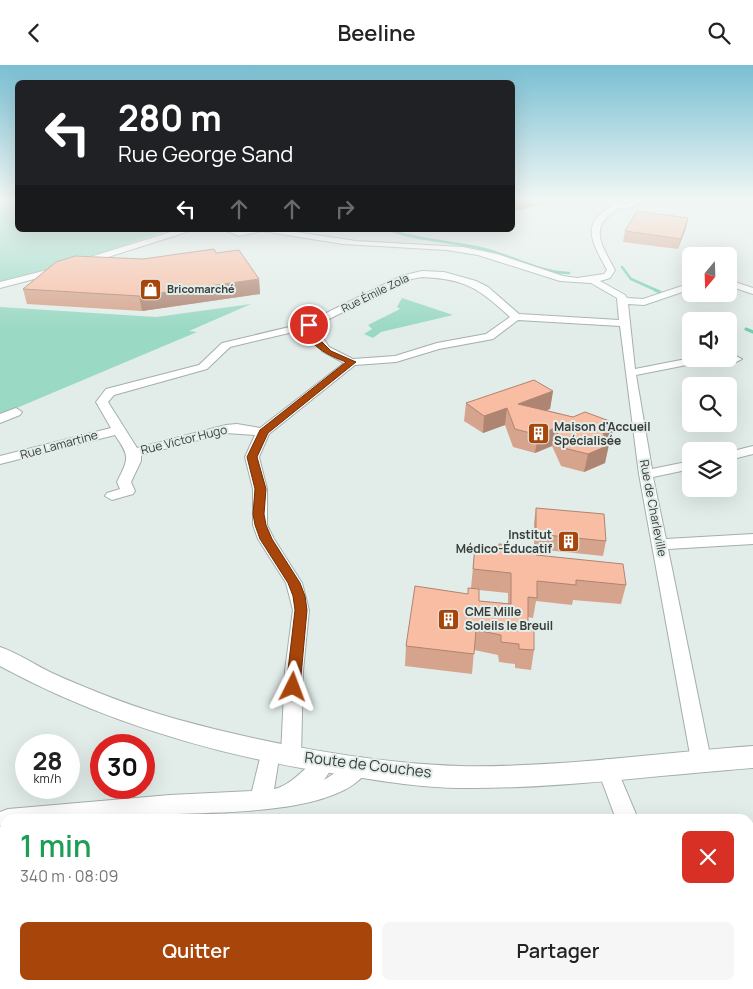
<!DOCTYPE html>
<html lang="fr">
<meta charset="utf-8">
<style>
:root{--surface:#fff;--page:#f6f6f6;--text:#222;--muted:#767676;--accent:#a8450a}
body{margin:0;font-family:Manrope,sans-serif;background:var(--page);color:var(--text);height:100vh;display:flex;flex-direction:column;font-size:19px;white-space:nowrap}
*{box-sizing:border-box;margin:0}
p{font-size:16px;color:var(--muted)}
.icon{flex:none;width:28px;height:28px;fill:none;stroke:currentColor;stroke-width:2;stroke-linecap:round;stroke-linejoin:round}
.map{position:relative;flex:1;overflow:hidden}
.details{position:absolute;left:0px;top:749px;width:754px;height:176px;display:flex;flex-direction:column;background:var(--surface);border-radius:15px 15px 0 0;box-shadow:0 5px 20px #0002}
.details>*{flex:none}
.guide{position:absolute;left:15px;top:15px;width:500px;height:152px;border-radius:8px;box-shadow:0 5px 20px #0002;background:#202124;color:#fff;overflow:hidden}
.needle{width:32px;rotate:199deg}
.controls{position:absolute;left:682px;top:182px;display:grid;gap:10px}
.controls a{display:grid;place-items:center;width:55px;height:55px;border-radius:8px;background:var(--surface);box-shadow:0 5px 20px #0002;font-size:25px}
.speed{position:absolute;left:15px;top:669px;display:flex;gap:10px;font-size:25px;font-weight:700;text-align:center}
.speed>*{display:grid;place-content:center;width:65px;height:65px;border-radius:50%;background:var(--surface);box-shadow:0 5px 20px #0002;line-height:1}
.speed small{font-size:12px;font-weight:400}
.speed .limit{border:8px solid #d22;background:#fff;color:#111}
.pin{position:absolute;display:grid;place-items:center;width:42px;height:42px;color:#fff;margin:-21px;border:2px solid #fff;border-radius:50%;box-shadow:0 1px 5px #0007}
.me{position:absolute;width:55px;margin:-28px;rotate:3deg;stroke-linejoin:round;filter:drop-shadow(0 0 4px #0008)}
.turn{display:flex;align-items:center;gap:18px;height:105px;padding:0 20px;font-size:22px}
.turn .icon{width:65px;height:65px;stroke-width:2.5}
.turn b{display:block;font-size:35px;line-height:42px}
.lanes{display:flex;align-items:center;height:48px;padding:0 20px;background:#0003;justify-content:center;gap:25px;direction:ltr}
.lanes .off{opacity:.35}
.round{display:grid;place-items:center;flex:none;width:52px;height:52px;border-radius:8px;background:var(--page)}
.headline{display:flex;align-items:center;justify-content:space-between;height:85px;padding:0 20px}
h1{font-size:30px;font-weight:600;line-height:38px;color:#1e9e55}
.action{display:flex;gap:10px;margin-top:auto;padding:10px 20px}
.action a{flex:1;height:58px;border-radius:8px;background:var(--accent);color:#fff;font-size:20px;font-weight:600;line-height:58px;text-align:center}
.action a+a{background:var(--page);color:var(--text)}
header{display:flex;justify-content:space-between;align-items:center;height:65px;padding:0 20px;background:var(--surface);font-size:22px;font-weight:600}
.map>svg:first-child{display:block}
.green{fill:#9ad9c3}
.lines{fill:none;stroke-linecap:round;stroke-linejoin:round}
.stream-far1{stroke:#73cfb1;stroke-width:2.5}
.stream{stroke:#73cfb1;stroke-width:3}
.minor-casing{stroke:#a4afab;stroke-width:2}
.major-casing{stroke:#a4afab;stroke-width:2}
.minor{fill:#fff;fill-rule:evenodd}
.major{fill:#fff;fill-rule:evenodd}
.wall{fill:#d6a38c;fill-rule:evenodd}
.shaded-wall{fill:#ae8472}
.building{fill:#f9bda3;stroke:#ae8472}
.route{fill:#a8450a;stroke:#6d2d06}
.labels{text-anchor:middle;stroke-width:4;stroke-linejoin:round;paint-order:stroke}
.far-poi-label{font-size:11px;font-weight:bold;fill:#383c3a;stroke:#e2ede9;text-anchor:start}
.far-street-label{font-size:11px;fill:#383c3a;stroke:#e2ede9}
.poi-label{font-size:12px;font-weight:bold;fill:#383c3a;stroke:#e2ede9;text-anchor:start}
.street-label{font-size:12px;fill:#383c3a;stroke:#e2ede9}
.near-street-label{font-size:15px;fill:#383c3a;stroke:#e2ede9}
</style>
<header><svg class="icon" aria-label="back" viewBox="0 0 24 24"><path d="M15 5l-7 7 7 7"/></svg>Beeline<svg class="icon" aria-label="search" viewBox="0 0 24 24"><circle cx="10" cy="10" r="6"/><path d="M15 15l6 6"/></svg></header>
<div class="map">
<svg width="753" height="924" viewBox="0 0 753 924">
<rect width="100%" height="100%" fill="#e2ede9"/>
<path class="green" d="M 0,136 L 17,136 L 18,165 L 170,165 L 52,204 L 0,218 Z
M 402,233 L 453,250 L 381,267 L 373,273 L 364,269 L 372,264 L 368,260 L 400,244 L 397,242 Z
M 251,239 L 189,266 L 197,267 L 0,350 L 0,242 L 156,252 Z"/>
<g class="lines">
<path class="stream-far1" d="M 389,165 C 420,176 452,176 484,184 C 513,191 538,207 569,208
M 622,202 L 631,214 L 658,226"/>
<path class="stream" d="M 655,225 L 660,227
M 746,264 L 753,267"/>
<defs>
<path id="minor" d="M 610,136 L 618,136 L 617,138 L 630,139 L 627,136 L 635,136 L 639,140 L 624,144 L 620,143 C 587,161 601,179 615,205 L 610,213 L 600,216 L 625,230 L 627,233 L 643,234 L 691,218 L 691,224 L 644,240 L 628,239 L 635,304 L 691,293 L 708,294 L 702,297 L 636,310 L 652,404 L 691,396 L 691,404 L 653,412 L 666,474 L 753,469 L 753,479 L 668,484 L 711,695 L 708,701 L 701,704 L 694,701 L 691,695 L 639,409 L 620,261 L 518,255 L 493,274 L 439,284 L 396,297 L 355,300 L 269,369 L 259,392 L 267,424 L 267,460 L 274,474 L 302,518 L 309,545 L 303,606 L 301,690 L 298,696 L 291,699 L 284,696 L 281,690 L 285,606 L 293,545 L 286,518 L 258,474 L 253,460 L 253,424 L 245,392 L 255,370 L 226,368 L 141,390 L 141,396 L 131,417 L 135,426 L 133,429 L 112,435 L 105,431 L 107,428 L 120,424 L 117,417 C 129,393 130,392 115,370 L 0,399 L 0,391 L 111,363 L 96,337 L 106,324 L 199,300 L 222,278 L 306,258 L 401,211 L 422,206 L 444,207 L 476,216 L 488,222 L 519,249 L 619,255 L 617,233 L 591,218 L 560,216 L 478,190 L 447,185 L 343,179 L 262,166 L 239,171 L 224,165 L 282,165 L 356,176 L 463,182 L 497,189 L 563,211 L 577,213 L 604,209 L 607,205 C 593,178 579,159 612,141 L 609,139 ZM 422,212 C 466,214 478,223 510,252 L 486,269 L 437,278 L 395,291 L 353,294 L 329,282 L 315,261 L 407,215 ZM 306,264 L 322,286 L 344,298 L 260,363 L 237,359 L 226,360 L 137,383 L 108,337 L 114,330 L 207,304 L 230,282 Z
M 177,165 L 193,165 L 61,207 L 0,223 L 0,217 L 55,203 Z
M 729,215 L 753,223 L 753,229 L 729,221 Z
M 729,288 L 742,294 L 736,297 L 726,294 L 729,294 Z
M 16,343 L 22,347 L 20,350 L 0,358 L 0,349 Z
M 753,381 L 753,389 L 729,395 L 729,387 Z
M 270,678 L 277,681 L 280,687 L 274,724 C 294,721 316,689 326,688 C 327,688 332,690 333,691 L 336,697 L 324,715 L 360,692 L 367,695 L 370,701 C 347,749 224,747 177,749 L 175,754 L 153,754 L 154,751 L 124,754 L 5,754 L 5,763 L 0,760 L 0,747 L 8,744 L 170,730 L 252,726 L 263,681 Z
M 607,694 L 614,697 L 638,754 L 616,754 L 597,703 L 600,697 Z
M 81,920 L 107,920 L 105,924 L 79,924 Z
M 680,920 L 706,920 L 707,924 L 681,924 Z"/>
<path id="major" d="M 0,582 C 18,588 35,600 52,608 C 92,626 133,642 176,654 C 262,678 369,698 459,701 C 557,703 656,688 753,681 L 753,703 C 656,710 559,724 462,723 C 422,723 382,716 343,710 C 223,692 107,659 0,601 Z"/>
</defs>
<use href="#minor" class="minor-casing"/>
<use href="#major" class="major-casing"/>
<use href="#minor" class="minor"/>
<use href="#major" class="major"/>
</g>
<path class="wall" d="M 688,153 L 686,163 L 678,184 L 623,177 L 625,166 Z
M 216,188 L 259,214 L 260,229 L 142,246 L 27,239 L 23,224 L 143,194 Z
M 553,326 L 550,344 L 546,345 L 573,352 L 615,358 L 611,376 L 608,377 L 605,398 L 584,407 L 561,401 L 552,381 L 535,388 L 513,382 L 505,360 L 483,368 L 464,356 L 466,338 Z
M 536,443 L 606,476 L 603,491 L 536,484 L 536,490 L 626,520 L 621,539 L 573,535 L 572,540 L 536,536 L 533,553 L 528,552 L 528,559 L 534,585 L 531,605 L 515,603 L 515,599 L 499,597 L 498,590 L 474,585 L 472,609 L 405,601 L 406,581 L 468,529 L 471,523 L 475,481 L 498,484 L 534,482 L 534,458 ZM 479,525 L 508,528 L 508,539 L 479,536 Z"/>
<path class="shaded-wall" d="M 512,136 L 550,136 L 549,139 L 512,146 Z
M 688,153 L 686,163 L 678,184 L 681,174 Z
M 259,214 L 260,229 L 142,246 L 139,231 Z
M 553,326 L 550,344 L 516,356 L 518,339 Z
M 507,343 L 505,360 L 483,368 L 484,351 Z
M 615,358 L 611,376 L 597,382 L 601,364 Z
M 555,363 L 552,381 L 535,388 L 538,370 Z
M 609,380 L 605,398 L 584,407 L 588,389 Z"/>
<path class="building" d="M 637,146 L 688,153 L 681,174 L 625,166 Z
M 214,184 L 216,188 L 239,185 L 259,214 L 139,231 L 23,224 L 56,197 L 75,191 L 143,194 Z
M 534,315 L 553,326 L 518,339 L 573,352 L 585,347 L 615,358 L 601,364 L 609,380 L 588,389 L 564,383 L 555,363 L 538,370 L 515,364 L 507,343 L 484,351 L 466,338 Z
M 536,443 L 604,449 L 606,476 L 536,469 Z
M 499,479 L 536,483 L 536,490 L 623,499 L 626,520 L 576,515 L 576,520 L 537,516 L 537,533 L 528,532 L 528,559 L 534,560 L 534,585 L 519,584 L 519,579 L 501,577 L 501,570 L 476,565 L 474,589 L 406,581 L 415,521 L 468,529 L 468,523 L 479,524 L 479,536 L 511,539 L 511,508 L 473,504 L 475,481 L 499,484 Z"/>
<linearGradient id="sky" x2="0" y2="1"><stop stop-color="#79bfd2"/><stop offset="0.51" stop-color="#f2f7f5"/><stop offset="1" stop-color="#f2f7f5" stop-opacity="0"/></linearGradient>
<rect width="753" height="265" fill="url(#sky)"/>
<path class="route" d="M 306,259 L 312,259 L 320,275 L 331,286 L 356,297 L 268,368 L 257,392 L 266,424 L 264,449 L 266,460 L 272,474 L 300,518 L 305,531 L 307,545 L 300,622 L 298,626 L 288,626 L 286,622 L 295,545 L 293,531 L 288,518 L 260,474 L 255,460 L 253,449 L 255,424 L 247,392 L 260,365 L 346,297 C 330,291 304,280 306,259 Z"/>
<defs>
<symbol id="shop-square" viewBox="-11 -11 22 22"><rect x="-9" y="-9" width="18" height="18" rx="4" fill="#a8450a" stroke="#e2ede9"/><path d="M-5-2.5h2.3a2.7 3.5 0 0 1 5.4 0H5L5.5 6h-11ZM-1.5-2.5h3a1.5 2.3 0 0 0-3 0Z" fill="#fff"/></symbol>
<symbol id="building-square" viewBox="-11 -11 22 22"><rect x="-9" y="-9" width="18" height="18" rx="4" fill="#a8450a" stroke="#e2ede9"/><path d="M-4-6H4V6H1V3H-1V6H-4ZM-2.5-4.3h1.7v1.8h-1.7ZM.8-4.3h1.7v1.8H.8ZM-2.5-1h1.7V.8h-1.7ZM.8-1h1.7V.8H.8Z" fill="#fff"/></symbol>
</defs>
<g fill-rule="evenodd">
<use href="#shop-square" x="138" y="212" width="25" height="25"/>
<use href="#building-square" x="526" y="356" width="25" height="25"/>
<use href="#building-square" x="556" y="464" width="25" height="25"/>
<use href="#building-square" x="436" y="542" width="25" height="25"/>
</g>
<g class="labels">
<g class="far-poi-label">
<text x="167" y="228">Bricomarché</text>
</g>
<g class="far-street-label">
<text transform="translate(375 228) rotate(-26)" y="4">Rue Émile Zola</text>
</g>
<g class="poi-label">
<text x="554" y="366">Maison d'Accueil<tspan x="554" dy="14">Spécialisée</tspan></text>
<text x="552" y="474" text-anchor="end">Institut<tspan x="552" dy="14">Médico-Éducatif</tspan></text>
<text x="465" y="551">CME Mille<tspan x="465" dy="14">Soleils le Breuil</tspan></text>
</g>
<g class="street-label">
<text transform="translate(184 375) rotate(-14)" y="4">Rue Victor Hugo</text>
<text transform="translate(59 380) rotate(-15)" y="4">Rue Lamartine</text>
<text transform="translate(653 443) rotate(79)" y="4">Rue de Charleville</text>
</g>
<g class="near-street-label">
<text transform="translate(368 700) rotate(7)" y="5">Route de Couches</text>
</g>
</g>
</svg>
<div class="controls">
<a><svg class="needle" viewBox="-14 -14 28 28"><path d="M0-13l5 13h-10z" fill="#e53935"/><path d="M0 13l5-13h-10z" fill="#767676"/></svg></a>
<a><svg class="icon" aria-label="sound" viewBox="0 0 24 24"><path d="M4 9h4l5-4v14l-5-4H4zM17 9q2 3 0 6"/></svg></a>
<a><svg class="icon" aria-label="search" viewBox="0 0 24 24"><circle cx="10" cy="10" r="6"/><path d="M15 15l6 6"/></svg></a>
<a><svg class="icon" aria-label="layers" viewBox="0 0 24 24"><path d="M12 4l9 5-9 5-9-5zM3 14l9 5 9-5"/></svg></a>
</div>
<div class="speed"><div>28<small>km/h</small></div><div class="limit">30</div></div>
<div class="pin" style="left:309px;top:260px;background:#d93025"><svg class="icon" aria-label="arrive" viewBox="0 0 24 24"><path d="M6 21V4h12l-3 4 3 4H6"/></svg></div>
<svg class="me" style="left:293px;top:622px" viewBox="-20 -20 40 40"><path d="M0-17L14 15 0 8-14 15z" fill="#a8450a" stroke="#fff" stroke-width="4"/></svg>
<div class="guide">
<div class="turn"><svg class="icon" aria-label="left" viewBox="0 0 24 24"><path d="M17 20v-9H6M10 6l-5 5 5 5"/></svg><div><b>280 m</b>Rue George Sand</div></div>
<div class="lanes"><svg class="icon" aria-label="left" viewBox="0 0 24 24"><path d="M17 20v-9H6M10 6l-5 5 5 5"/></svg><svg class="icon off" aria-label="ahead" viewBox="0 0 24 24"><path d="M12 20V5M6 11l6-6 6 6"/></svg><svg class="icon off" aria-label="ahead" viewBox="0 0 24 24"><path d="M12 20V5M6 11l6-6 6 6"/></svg><svg class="icon off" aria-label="right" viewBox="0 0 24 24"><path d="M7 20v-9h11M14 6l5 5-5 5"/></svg></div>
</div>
<section class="details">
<div class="headline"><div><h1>1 min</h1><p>340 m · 08:09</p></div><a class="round" style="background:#d93025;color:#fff"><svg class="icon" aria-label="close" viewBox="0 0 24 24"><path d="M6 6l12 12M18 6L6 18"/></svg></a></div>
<div class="action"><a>Quitter</a><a>Partager</a></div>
</section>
</div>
